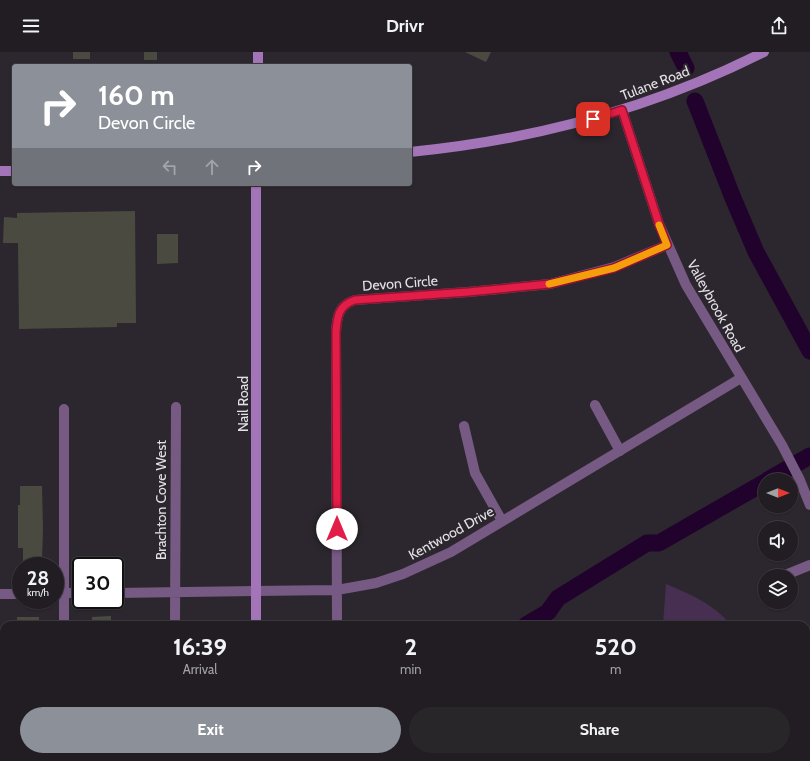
<!DOCTYPE html>
<style>
:root{--surface:#211d22;--page:#29262a;--text:#f1f3f6;--muted:#a2a2a5;--line:#3e3b40;--accent:#8c9099}
body{margin:0;font-family:Cabin,sans-serif;background:var(--page);color:var(--text);height:100vh;display:flex;flex-direction:column;font-size:15px;white-space:nowrap}
*{box-sizing:border-box;margin:0}
p{font-size:13px;color:var(--muted)}
.icon{flex:none;width:22px;height:22px;fill:none;stroke:currentColor;stroke-width:2;stroke-linecap:round;stroke-linejoin:round}
.map{position:relative;flex:1;overflow:hidden}
.side{position:absolute;left:0px;top:569px;width:810px;height:140px;display:flex;flex-direction:column;background:var(--surface);border-radius:12px 12px 0 0;box-shadow:0 1px 3px #0004,0 0 0 1px var(--line)}
.side>*{flex:none}
.top-card{position:absolute;left:12px;top:12px;width:400px;height:122px;border-radius:4px;box-shadow:0 1px 3px #0004,0 0 0 1px var(--line);background:#8c9099;color:#fff;overflow:hidden}
.needle{width:26px;rotate:90deg}
.controls{position:absolute;left:758px;top:421px;display:grid;gap:8px}
.controls a{display:grid;place-items:center;width:40px;height:40px;border-radius:50%;background:var(--surface);box-shadow:0 1px 3px #0004,0 0 0 1px var(--line);font-size:20px}
.speed{position:absolute;left:12px;top:505px;display:flex;gap:8px;font-size:20px;font-weight:700;text-align:center}
.speed>*{display:grid;place-content:center;width:52px;height:52px;border-radius:50%;background:var(--surface);box-shadow:0 1px 3px #0004,0 0 0 1px var(--line);line-height:1}
.speed small{font-size:10px;font-weight:400}
.speed .limit{border:2px solid #111;border-radius:6px;background:#fff;color:#111}
.pin{position:absolute;display:grid;place-items:center;width:34px;height:34px;color:#fff;margin:-17px;border-radius:8px;box-shadow:0 2px 6px #0006}
.me{position:absolute;width:44px;margin:-22px;rotate:0deg;stroke-linejoin:round;filter:drop-shadow(0 0 3px #0008)}
.turn{display:flex;align-items:center;gap:14px;height:84px;padding:0 20px;font-size:18px}
.turn .icon{width:52px;height:52px;stroke-width:2.5}
.turn b{display:block;font-size:28px;line-height:34px}
.lanes{display:flex;align-items:center;height:38px;padding:0 20px;background:#0003;justify-content:center;gap:20px;direction:ltr}
.lanes .off{opacity:.35}
.eta{display:flex;justify-content:space-evenly;align-items:center;height:68px;text-align:center}
.eta b{font-size:24px;font-weight:800;line-height:28px}
.primary-button{display:flex;gap:8px;margin-top:auto;padding:8px 20px}
.primary-button a{flex:1;height:46px;border-radius:24px;background:var(--accent);color:#fff;font-size:16px;font-weight:800;line-height:46px;text-align:center}
.primary-button a+a{background:var(--page);color:var(--text)}
header{display:flex;justify-content:space-between;align-items:center;height:52px;padding:0 20px;background:var(--surface);font-size:18px;font-weight:800}
.map>svg:first-child{display:block}
.green{fill:#472f52}
.lines{fill:none;stroke-linecap:round;stroke-linejoin:round}
.river{stroke:#21022c;stroke-width:17}
.building{fill:#4b4a41}
.street{stroke:#775a84;stroke-width:10}
.secondary{stroke:#a374b8;stroke-width:10}
.route-casing{stroke:#92132f;stroke-width:10}
.route{stroke:#e11d48;stroke-width:7}
.slow{stroke:#f59e0b;stroke-width:7}
.labels{text-anchor:middle;stroke-width:4;stroke-linejoin:round;paint-order:stroke}
.street-label{font-size:14px;fill:#e4e1e6;stroke:#2c272e}
</style>
<header><svg class="icon" aria-label="menu" viewBox="0 0 24 24"><path d="M4 6h16M4 12h16M4 18h16"/></svg>Drivr<svg class="icon" aria-label="share" viewBox="0 0 24 24"><path d="M12 15V3M7 8l5-5 5 5M5 13v7h14v-7"/></svg></header>
<div class="map">
<svg width="810" height="709" viewBox="0 0 810 709">
<rect width="100%" height="100%" fill="#2c272e"/>
<path class="green" d="M 666,532 C 692,543 712,551 731,573 L 663,573 Z
M 482,705 L 564,705 L 563,709 L 483,709 Z
M 589,705 L 722,705 L 722,709 L 590,709 Z"/>
<g class="lines">
<path class="river" d="M 678,0 L 686,16
M 695,49 L 733,146 L 756,200 L 810,299
M 768,428 L 810,404
M 526,573 L 548,560 L 558,546 L 647,491 L 659,491 L 765,430
M 311,709 L 331,705"/>
</g>
<path class="building" d="M 73,0 L 90,0 L 90,7 L 73,7 Z
M 144,0 L 157,0 L 157,8 L 144,8 Z
M 465,0 L 491,0 L 486,10 Z
M 135,159 L 136,271 L 117,271 L 117,275 L 19,277 L 18,191 L 3,191 L 4,165 L 17,166 L 17,161 Z
M 157,182 L 178,182 L 178,211 L 157,212 Z
M 20,434 L 42,434 L 43,477 L 42,508 L 39,511 L 39,514 L 23,514 L 23,496 L 18,496 L 18,453 L 20,453 Z
M 111,564 L 111,573 L 92,573 L 92,565 Z
M 17,565 L 39,565 L 39,573 L 17,573 Z"/>
<g class="lines">
<path class="street" d="M 622,58 L 659,172 L 686,233 L 782,393 L 799,426 L 810,453
M 595,353 L 620,399
M 64,357 L 64,573
M 464,374 L 475,421 L 502,469
M 783,524 L 810,513
M 55,541 L 81,541
M 115,541 L 337,538 L 376,531 L 403,522 L 451,500 L 741,326
M 0,542 L 21,542
M 175,573 L 176,355
M 337,573 L 336,279 C 337,264 339,253 355,248 L 468,240 L 550,232 L 614,215 L 667,193"/>
<path class="secondary" d="M 258,14 L 258,0
M 410,100 C 534,88 653,56 764,0
M 0,119 L 14,119
M 256,573 L 256,132
M 253,709 L 253,705"/>
</g>
<g class="lines">
<defs>
<path id="route" d="M 337,477 L 336,280 C 337,264 339,253 355,248 L 468,240 L 550,232 L 614,216 L 667,193 L 659,172 L 622,58 L 593,67"/>
</defs>
<use href="#route" class="route-casing"/>
<use href="#route" class="route"/>
<path class="slow" d="M 549,232 L 614,216 L 667,193 L 659,173"/>
</g>
<g class="labels">
<g class="street-label">
<text transform="translate(655 31) rotate(-21)" y="5">Tulane Road</text>
<text transform="translate(400 231) rotate(-4)" y="5">Devon Circle</text>
<text transform="translate(716 254) rotate(61)" y="5">Valleybrook Road</text>
<text transform="translate(243 352) rotate(-90)" y="5">Nail Road</text>
<text transform="translate(161 448) rotate(-90)" y="5">Brachton Cove West</text>
<text transform="translate(451 481) rotate(-29)" y="5">Kentwood Drive</text>
</g>
</g>
</svg>
<div class="controls">
<a><svg class="needle" viewBox="-14 -14 28 28"><path d="M0-13l5 13h-10z" fill="#e53935"/><path d="M0 13l5-13h-10z" fill="#a2a2a5"/></svg></a>
<a><svg class="icon" aria-label="sound" viewBox="0 0 24 24"><path d="M4 9h4l5-4v14l-5-4H4zM17 9q2 3 0 6"/></svg></a>
<a><svg class="icon" aria-label="layers" viewBox="0 0 24 24"><path d="M12 4l9 5-9 5-9-5zM3 14l9 5 9-5"/></svg></a>
</div>
<div class="speed"><div>28<small>km/h</small></div><div class="limit">30</div></div>
<div class="pin" style="left:593px;top:67px;background:#d93025"><svg class="icon" aria-label="arrive" viewBox="0 0 24 24"><path d="M6 21V4h12l-3 4 3 4H6"/></svg></div>
<svg class="me" style="left:337px;top:477px" viewBox="-20 -20 40 40"><circle r="19" fill="#fff"/><path d="M0-13L10 11 0 6-10 11z" fill="#e11d48"/></svg>
<div class="top-card">
<div class="turn"><svg class="icon" aria-label="right" viewBox="0 0 24 24"><path d="M7 20v-9h11M14 6l5 5-5 5"/></svg><div><b>160 m</b>Devon Circle</div></div>
<div class="lanes"><svg class="icon off" aria-label="left" viewBox="0 0 24 24"><path d="M17 20v-9H6M10 6l-5 5 5 5"/></svg><svg class="icon off" aria-label="ahead" viewBox="0 0 24 24"><path d="M12 20V5M6 11l6-6 6 6"/></svg><svg class="icon" aria-label="right" viewBox="0 0 24 24"><path d="M7 20v-9h11M14 6l5 5-5 5"/></svg></div>
</div>
<section class="side">
<div class="eta">
<div><b>16:39</b><p>Arrival</p></div>
<div><b>2</b><p>min</p></div>
<div><b>520</b><p>m</p></div>
</div>
<div class="primary-button"><a>Exit</a><a>Share</a></div>
</section>
</div>
